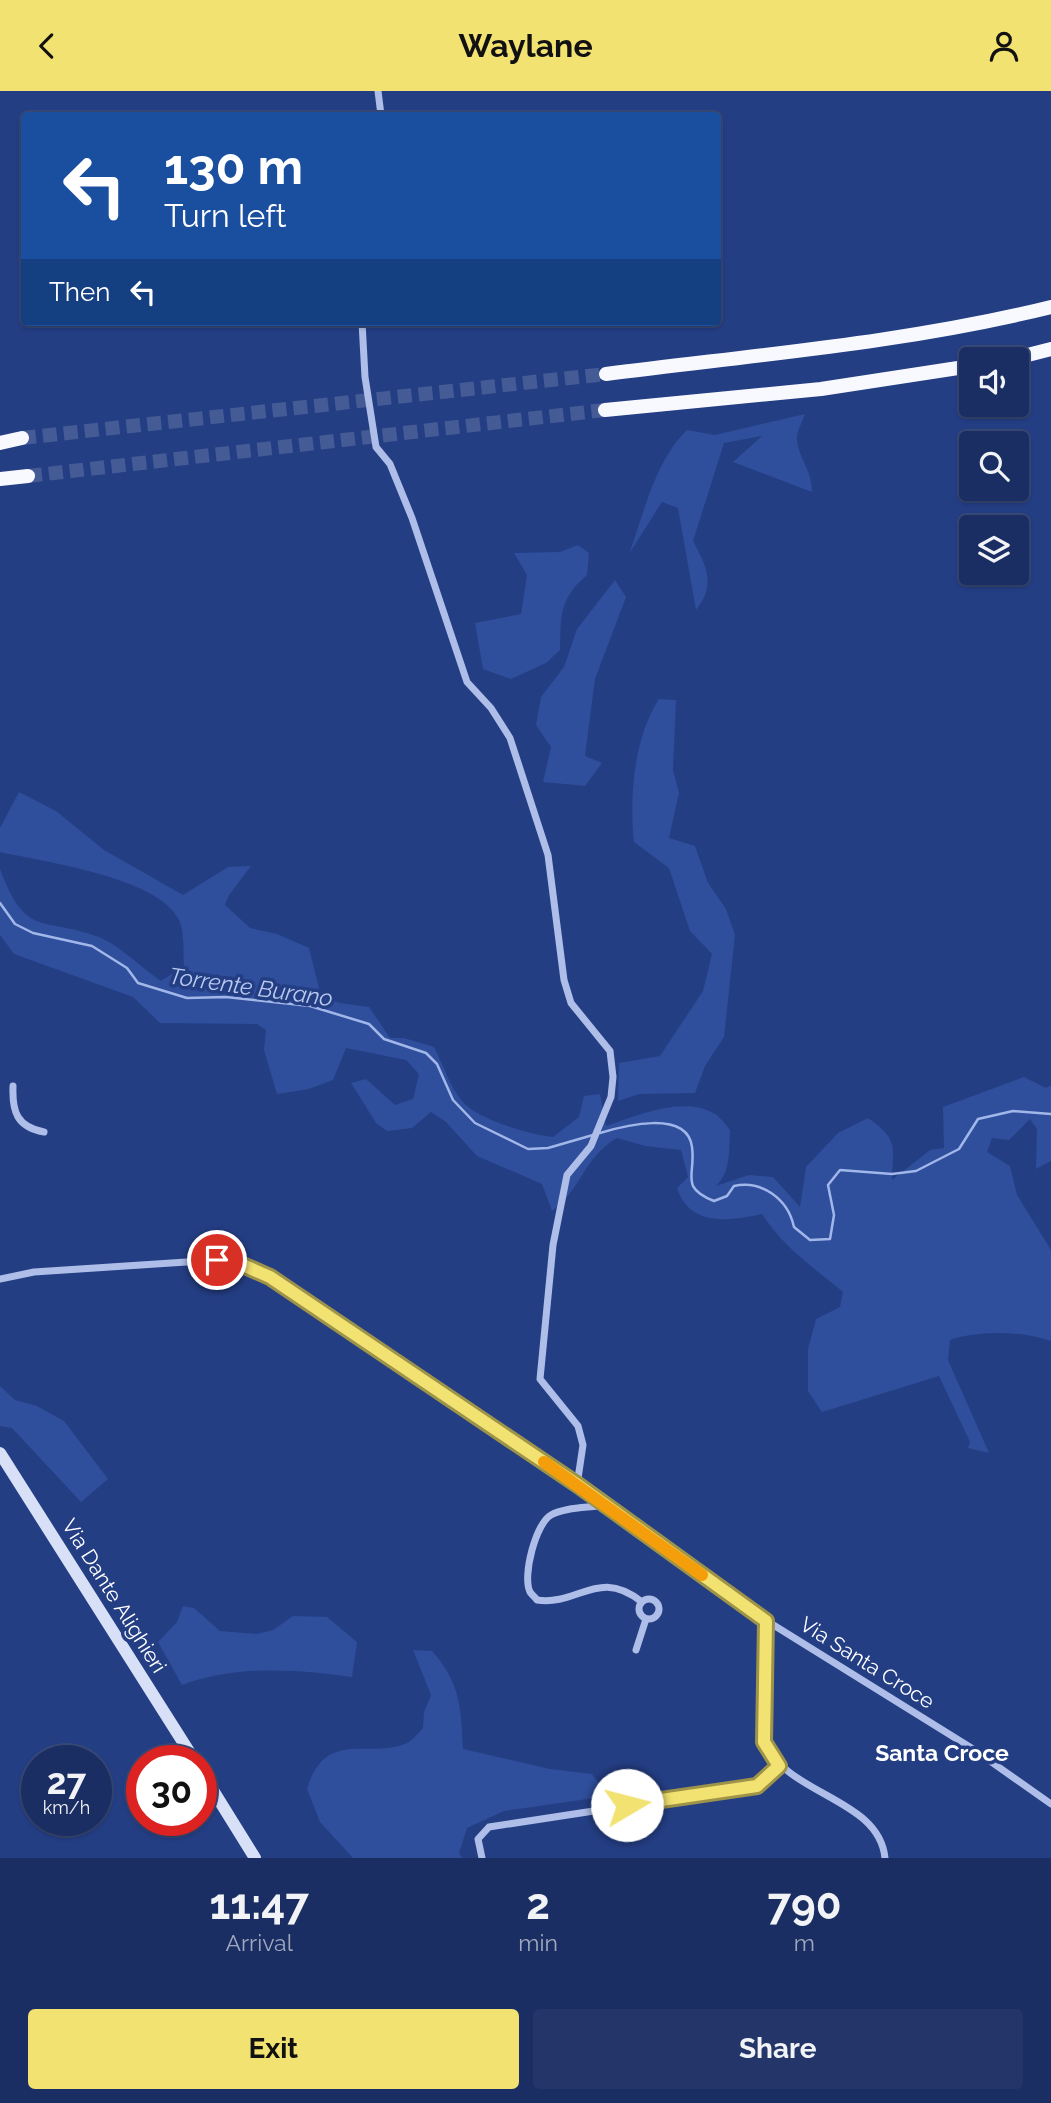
<!DOCTYPE html>
<style>
:root{--surface:#1b2e63;--page:#243669;--text:#f1f3f6;--muted:#a0a8be;--line:#394a78;--accent:#f2e271}
body{margin:0;font-family:Raleway,sans-serif;background:var(--page);color:var(--text);height:100vh;display:flex;flex-direction:column;font-size:26px;white-space:nowrap}
*{box-sizing:border-box;margin:0}
p{font-size:23px;color:var(--muted)}
.icon{flex:none;width:38px;height:38px;fill:none;stroke:currentColor;stroke-width:2;stroke-linecap:round;stroke-linejoin:round}
.map{position:relative;height:1767px;overflow:hidden}
.side{display:flex;flex-direction:column;background:var(--surface);flex:1}
.side>*{flex:none}
.banner{position:absolute;left:21px;top:21px;width:700px;height:214px;border-radius:7px;box-shadow:0 2px 5px #0004,0 0 0 2px var(--line);background:#1a4fa0;color:#fff;overflow:hidden}
.fabs{position:absolute;left:959px;top:256px;display:grid;gap:14px}
.fabs a{display:grid;place-items:center;width:70px;height:70px;border-radius:7px;background:var(--surface);box-shadow:0 2px 5px #0004,0 0 0 2px var(--line);font-size:35px}
.speed{position:absolute;left:21px;top:1654px;display:flex;gap:14px;font-size:35px;font-weight:700;text-align:center}
.speed>*{display:grid;place-content:center;width:91px;height:91px;border-radius:50%;background:var(--surface);box-shadow:0 2px 5px #0004,0 0 0 2px var(--line);line-height:1}
.speed small{font-size:18px;font-weight:400}
.speed .limit{border:10px solid #d22;background:#fff;color:#111}
.pin{position:absolute;display:grid;place-items:center;width:60px;height:60px;color:#fff;margin:-30px;border:4px solid #fff;border-radius:50%;box-shadow:0 2px 7px #0007}
.me{position:absolute;width:77px;margin:-38px;rotate:82deg;stroke-linejoin:round;filter:drop-shadow(0 0 5px #0008)}
.turn{display:flex;align-items:center;gap:24px;height:147px;padding:0 28px;font-size:32px}
.turn .icon{width:91px;height:91px;stroke-width:2.5}
.turn b{display:block;font-size:49px;line-height:60px}
.then{display:flex;align-items:center;height:66px;padding:0 28px;background:#0003;gap:14px;font-size:26px}
.eta{display:flex;justify-content:space-evenly;align-items:center;height:119px;text-align:center}
.eta b{font-size:42px;font-weight:700;line-height:49px}
.cta{display:flex;gap:14px;margin-top:auto;padding:14px 28px}
.cta a{flex:1;height:80px;border-radius:7px;background:var(--accent);color:#111;font-size:28px;font-weight:700;line-height:80px;text-align:center}
.cta a+a{background:var(--page);color:var(--text)}
header{display:flex;justify-content:space-between;align-items:center;height:91px;padding:0 28px;background:var(--accent);color:#111;font-size:32px;font-weight:700}
.map>svg:first-child{display:block}
.green{fill:#2f4e9c}
.lines{fill:none;stroke-linecap:round;stroke-linejoin:round}
.stream{stroke:#a2b7e9;stroke-width:2.5}
.trunk-tunnel{stroke:#455b96;stroke-width:14;stroke-dasharray:14 7;stroke-linecap:butt}
.minor{stroke:#aebee8;stroke-width:7}
.secondary{stroke:#d8e0f7;stroke-width:12}
.trunk{stroke:#f8f9fe;stroke-width:14}
.route-casing{stroke:#9d9349;stroke-width:18}
.route{stroke:#f2e271;stroke-width:12}
.slow{stroke:#f59e0b;stroke-width:12}
.labels{text-anchor:middle;stroke-width:7;stroke-linejoin:round;paint-order:stroke}
.street-label{font-size:21px;fill:#fff;stroke:#243e84}
.water-label{font-size:23px;font-style:italic;fill:#b9c9ef;stroke:#243e84}
.neighbourhood-label{font-size:23px;font-weight:bold;fill:#fff;stroke:#243e84}
</style>
<header><svg class="icon" aria-label="back" viewBox="0 0 24 24"><path d="M15 5l-7 7 7 7"/></svg>Waylane<svg class="icon" aria-label="person" viewBox="0 0 24 24"><circle cx="12" cy="8" r="4"/><path d="M4 21q1-7 8-7t8 7"/></svg></header>
<div class="map">
<svg width="1051" height="1767" viewBox="0 0 1051 1767">
<rect width="100%" height="100%" fill="#243e84"/>
<path class="green" d="M 805,323 C 803,329 798,338 797,345 C 796,364 812,377 812,401 L 733,371 L 762,345 L 724,352 L 693,450 C 707,476 716,494 696,519 L 678,417 L 662,411 L 629,463 C 644,422 655,370 687,339 L 715,344 Z
M 578,454 L 589,462 L 587,484 C 559,508 561,524 560,559 L 546,572 L 511,588 L 483,578 L 475,532 L 521,523 L 527,484 L 514,462 L 560,461 Z
M 615,489 L 626,506 L 595,588 L 585,665 L 602,672 L 585,695 L 543,691 L 551,656 L 536,634 L 541,606 L 564,576 L 577,538 Z
M 659,608 L 676,609 L 673,679 L 679,702 L 669,747 L 695,755 L 708,792 L 726,818 L 735,844 L 724,946 L 705,975 L 695,1002 L 639,1003 L 618,1010 L 619,972 L 660,965 L 703,900 L 712,863 L 690,840 L 669,777 L 634,751 C 629,706 634,646 659,608 Z
M 19,701 L 56,720 L 104,759 L 183,804 L 228,776 L 251,775 L 229,804 L 225,814 L 250,837 L 277,843 L 309,857 L 321,905 L 340,912 L 369,916 L 390,947 L 404,947 L 434,956 C 443,973 450,996 462,1010 C 476,1028 531,1044 553,1046 L 579,1026 L 584,1005 L 600,1003 L 606,1035 C 637,1025 683,1004 715,1023 C 720,1026 726,1034 730,1039 C 729,1059 731,1081 716,1095 L 749,1084 L 773,1086 L 800,1116 L 806,1076 L 838,1042 L 868,1027 C 899,1049 893,1055 892,1089 L 930,1059 L 944,1057 L 943,1016 L 1024,986 L 1046,997 L 1051,994 L 1051,1070 L 1036,1078 L 1037,1038 L 1030,1028 L 1009,1049 L 992,1047 L 987,1061 L 1010,1075 L 1017,1104 L 1051,1159 L 1051,1250 C 1023,1240 978,1239 950,1249 L 948,1269 L 989,1362 L 968,1357 L 970,1351 L 939,1285 L 822,1321 L 808,1300 L 808,1258 L 816,1228 L 840,1216 L 843,1201 C 813,1176 784,1157 762,1123 C 730,1130 689,1136 677,1097 L 688,1086 L 681,1059 L 645,1055 L 617,1047 C 583,1067 582,1098 552,1120 L 542,1093 L 477,1065 L 446,1031 L 431,1021 L 412,1037 L 387,1040 L 376,1032 L 351,992 L 366,988 L 395,1014 L 413,1008 L 419,983 L 406,969 L 346,957 L 333,989 L 309,998 L 277,1003 L 264,959 L 266,939 L 257,933 L 160,932 L 133,906 L 14,863 L 0,844 L 0,778 C 26,848 42,825 99,846 C 120,855 142,877 161,890 L 184,875 C 183,862 185,839 178,827 C 155,786 45,771 0,761 L 0,737 Z
M 0,1295 L 15,1309 L 37,1315 L 64,1330 L 108,1388 L 81,1411 L 12,1337 L 0,1335 Z
M 183,1515 L 194,1517 L 220,1540 L 257,1543 L 273,1539 L 293,1525 L 327,1526 L 357,1551 L 352,1586 C 297,1578 235,1574 182,1594 L 158,1551 L 177,1531 Z
M 413,1559 L 432,1560 C 461,1593 461,1617 463,1658 L 550,1678 L 592,1683 L 608,1705 L 504,1720 L 467,1737 L 459,1762 L 462,1767 L 353,1767 L 320,1731 L 307,1698 C 325,1636 371,1669 407,1652 C 413,1649 418,1642 423,1637 L 424,1621 L 431,1604 Z"/>
<g class="lines">
<path class="stream" d="M 0,812 L 15,833 L 33,842 L 92,855 L 127,877 L 138,892 L 187,907 L 226,906 L 310,915 L 369,933 L 384,948 L 426,962 L 437,973 L 453,1009 L 475,1032 L 528,1058 L 548,1057 L 593,1044
M 600,1042 C 623,1035 687,1018 692,1056 C 696,1084 679,1096 714,1110 L 727,1105 L 734,1095 C 762,1089 788,1108 794,1136 L 810,1149 L 830,1148 L 834,1124 L 828,1094 L 840,1079 L 892,1083 L 916,1080 L 959,1058 L 978,1028 L 1013,1020 L 1051,1023"/>
<path class="trunk-tunnel" d="M 22,347 L 606,283
M 28,385 L 605,319"/>
<path class="minor" d="M 378,0 L 381,24
M 362,231 L 365,286 L 376,356 L 390,373 L 412,427 L 467,591 L 491,617 L 510,647 L 548,764 L 564,889 L 571,912 L 610,960 L 613,986 L 611,1006 L 591,1055 L 567,1084 L 553,1154 L 540,1288 L 578,1335 L 583,1354 L 577,1394
M 13,995 C 12,1021 17,1036 44,1041
M 0,1188 L 34,1181 L 217,1169 L 236,1171 L 270,1186 L 577,1394 L 767,1530 L 973,1658 L 1051,1713
M 605,1414 C 589,1417 565,1416 551,1424 C 536,1432 522,1485 530,1501 C 532,1504 535,1506 537,1509 C 579,1515 598,1476 642,1511
M639 1518a10 10 0 1 1 20 0a10 10 0 1 1-20 0Z
M 767,1530 L 764,1651 C 788,1705 879,1707 885,1767
M 636,1559 L 646,1528
M 482,1767 L 478,1748 L 489,1736 L 757,1695 L 779,1675"/>
<path class="secondary" d="M 0,1362 L 195,1670
M 201,1680 L 255,1767"/>
<path class="trunk" d="M 1012,268 L 1051,258
M 606,283 C 754,264 906,252 1051,216
M 605,319 L 821,298 L 971,275
M 0,352 L 22,347
M 0,388 L 28,385"/>
</g>
<g class="lines">
<defs>
<path id="route" d="M 217,1169 L 236,1171 L 270,1186 L 578,1394 L 766,1530 L 764,1651 L 779,1675 L 757,1695 L 627,1714"/>
</defs>
<use href="#route" class="route-casing"/>
<use href="#route" class="route"/>
<path class="slow" d="M 544,1371 L 702,1484"/>
</g>
<g class="labels">
<g class="street-label">
<text transform="translate(114 1505) rotate(58)" y="7">Via Dante Alighieri</text>
<text transform="translate(867 1572) rotate(32)" y="7">Via Santa Croce</text>
</g>
<g class="water-label">
<text transform="translate(251 896) rotate(8)" y="8">Torrente Burano</text>
</g>
<g class="neighbourhood-label">
<text x="942" y="1670">Santa Croce</text>
</g>
</g>
</svg>
<div class="fabs">
<a><svg class="icon" aria-label="sound" viewBox="0 0 24 24"><path d="M4 9h4l5-4v14l-5-4H4zM17 9q2 3 0 6"/></svg></a>
<a><svg class="icon" aria-label="search" viewBox="0 0 24 24"><circle cx="10" cy="10" r="6"/><path d="M15 15l6 6"/></svg></a>
<a><svg class="icon" aria-label="layers" viewBox="0 0 24 24"><path d="M12 4l9 5-9 5-9-5zM3 14l9 5 9-5"/></svg></a>
</div>
<div class="speed"><div>27<small>km/h</small></div><div class="limit">30</div></div>
<div class="pin" style="left:217px;top:1169px;background:#d93025"><svg class="icon" aria-label="arrive" viewBox="0 0 24 24"><path d="M6 21V4h12l-3 4 3 4H6"/></svg></div>
<svg class="me" style="left:627px;top:1714px" viewBox="-20 -20 40 40"><circle r="19" fill="#fff"/><path d="M0-13L10 11 0 6-10 11z" fill="#f2e271"/></svg>
<div class="banner">
<div class="turn"><svg class="icon" aria-label="left" viewBox="0 0 24 24"><path d="M17 20v-9H6M10 6l-5 5 5 5"/></svg><div><b>130 m</b>Turn left</div></div>
<div class="then">Then<svg class="icon" aria-label="left" viewBox="0 0 24 24"><path d="M17 20v-9H6M10 6l-5 5 5 5"/></svg></div>
</div>
</div>
<section class="side">
<div class="eta">
<div><b>11:47</b><p>Arrival</p></div>
<div><b>2</b><p>min</p></div>
<div><b>790</b><p>m</p></div>
</div>
<div class="cta"><a>Exit</a><a>Share</a></div>
</section>
